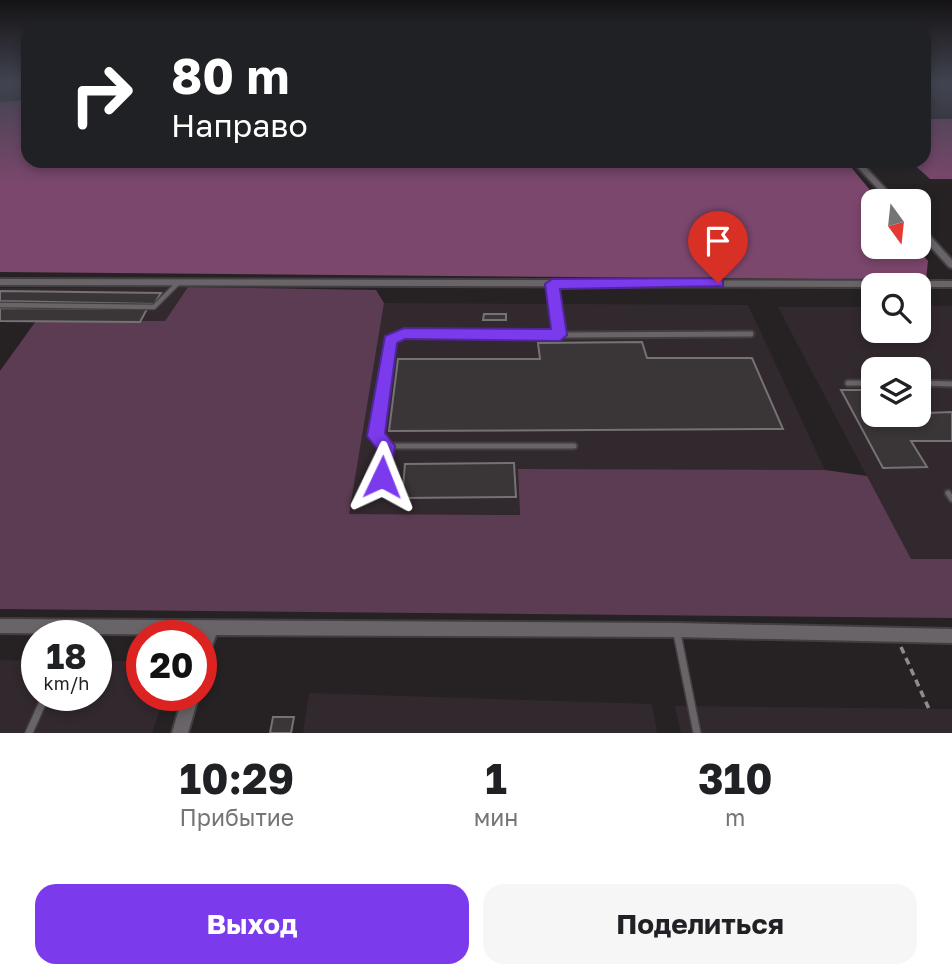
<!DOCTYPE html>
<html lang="ru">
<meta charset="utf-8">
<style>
:root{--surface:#fff;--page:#f6f6f6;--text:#202124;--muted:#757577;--accent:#7c3aed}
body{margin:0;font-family:"Golos Text",sans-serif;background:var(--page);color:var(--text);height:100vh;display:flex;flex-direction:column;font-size:26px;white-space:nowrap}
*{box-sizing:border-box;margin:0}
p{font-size:23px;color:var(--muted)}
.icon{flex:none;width:38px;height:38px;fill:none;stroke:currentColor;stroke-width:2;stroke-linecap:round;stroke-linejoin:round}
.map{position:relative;height:733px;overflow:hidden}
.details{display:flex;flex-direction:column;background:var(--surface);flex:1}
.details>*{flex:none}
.banner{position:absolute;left:21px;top:21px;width:910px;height:147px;border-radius:21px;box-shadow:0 4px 10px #0003;background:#202124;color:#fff;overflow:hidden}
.needle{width:46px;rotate:165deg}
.buttons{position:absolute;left:861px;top:189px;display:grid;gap:14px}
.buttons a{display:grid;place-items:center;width:70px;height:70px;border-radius:14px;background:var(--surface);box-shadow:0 4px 10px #0003;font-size:35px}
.speed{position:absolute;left:21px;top:620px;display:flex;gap:14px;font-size:35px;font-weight:700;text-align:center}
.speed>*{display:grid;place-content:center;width:91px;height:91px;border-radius:50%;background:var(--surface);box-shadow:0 4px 10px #0003;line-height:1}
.speed small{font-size:18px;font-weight:400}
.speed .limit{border:10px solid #d22;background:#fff;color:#111}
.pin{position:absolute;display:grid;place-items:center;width:60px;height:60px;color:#fff;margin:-72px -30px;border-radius:50% 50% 50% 0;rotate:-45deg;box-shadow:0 0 7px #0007}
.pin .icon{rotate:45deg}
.me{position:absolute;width:77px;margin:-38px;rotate:2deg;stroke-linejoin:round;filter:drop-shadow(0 0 5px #0008)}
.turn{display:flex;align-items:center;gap:24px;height:147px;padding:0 35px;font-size:32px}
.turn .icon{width:91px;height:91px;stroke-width:2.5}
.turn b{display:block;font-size:49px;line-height:60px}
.eta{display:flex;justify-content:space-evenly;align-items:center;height:119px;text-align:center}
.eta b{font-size:42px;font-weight:700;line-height:49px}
.action{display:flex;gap:14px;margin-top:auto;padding:14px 35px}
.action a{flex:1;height:80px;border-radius:21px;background:var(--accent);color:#fff;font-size:28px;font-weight:700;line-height:80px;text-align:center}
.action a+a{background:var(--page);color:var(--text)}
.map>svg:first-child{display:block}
.built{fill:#32292f;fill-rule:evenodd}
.green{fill:#5c3c52}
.forest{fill:#7c476d}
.building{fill:#3a3638;stroke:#767174;stroke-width:2}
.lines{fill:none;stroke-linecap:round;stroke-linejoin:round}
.service-far2-casing{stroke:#413d40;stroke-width:7}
.service-far1-casing{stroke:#413d40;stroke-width:9}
.service-casing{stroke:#413d40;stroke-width:10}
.minor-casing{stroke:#413d40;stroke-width:4}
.path{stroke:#8f8c8d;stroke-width:3.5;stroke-dasharray:7 5;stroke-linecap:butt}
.service-far2{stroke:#696467;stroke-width:4.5}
.service-far1{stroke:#696467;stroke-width:5}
.service{stroke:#696467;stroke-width:7}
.minor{fill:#696467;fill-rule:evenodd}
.route{fill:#7c3aed;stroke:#51269a;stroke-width:2}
</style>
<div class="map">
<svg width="952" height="733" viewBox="0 0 952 733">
<rect width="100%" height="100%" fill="#262224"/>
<path class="built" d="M 188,287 L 165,321 L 0,321 L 0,288 Z
M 384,303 L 748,305 L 825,470 L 518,469 L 520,515 L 348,514 Z
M 919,306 L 952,306 L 952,559 L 911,560 L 778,307 L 873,307 L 873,331 L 919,331 ZM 873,369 L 919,369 L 919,415 L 873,415 Z
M 0,660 L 37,661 L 37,695 L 96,695 L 96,661 L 142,661 L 142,695 L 165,695 L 152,733 L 0,733 Z
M 309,693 L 652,704 L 657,733 L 303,733 Z
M 675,706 L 952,709 L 952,733 L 681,733 Z"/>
<path class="green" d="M 188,287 L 376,290 L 384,303 L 349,514 L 520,515 L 518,469 L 825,470 L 867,476 L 911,559 L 952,559 L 952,618 L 0,609 L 0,371 L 36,321 L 165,321 Z"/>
<path class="forest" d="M 28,100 L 28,161 L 846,161 L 879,201 L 873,201 L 873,247 L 916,247 L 928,261 L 926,280 L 0,272 L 0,102 Z
M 924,119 L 952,119 L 952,179 L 930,179 L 910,161 L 924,161 Z"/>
<path class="building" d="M 0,291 L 161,293 L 154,304 L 0,301 Z
M 0,308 L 147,309 L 140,322 L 0,321 Z
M 484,314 L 506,314 L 506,320 L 483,320 Z
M 642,342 L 647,358 L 752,358 L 783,429 L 389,431 L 398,359 L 540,359 L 538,343 Z
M 841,390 L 873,390 L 873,415 L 952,412 L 952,441 L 911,441 L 927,467 L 883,468 Z
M 514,463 L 516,497 L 402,498 L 405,464 Z
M 273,717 L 294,717 L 291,733 L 270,733 Z"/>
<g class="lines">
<defs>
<path id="service-far2" d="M 552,284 L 559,328
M 0,305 L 154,307 L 178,283"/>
<path id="service-far1" d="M 559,326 L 560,335 L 751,334
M 560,335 L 404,334 L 390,340 L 376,436 L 386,446 L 574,446
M 848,383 L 873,383
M 919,383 L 952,384
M 382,477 L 386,446
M 948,493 L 952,499"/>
<path id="service" d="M 677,633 L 697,733
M 29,733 L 46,695"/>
<path id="minor" d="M 852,161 L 860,161 L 897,201 L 889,201 Z
M 919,227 L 922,227 L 952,260 L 952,268 L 949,267 L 919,234 Z
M 0,279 L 952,281 L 952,287 L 919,287 L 919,285 L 873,285 L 873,287 L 0,285 Z
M 0,619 L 676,623 L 952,629 L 952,643 L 676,637 L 216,635 L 206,663 L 201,666 L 201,635 L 0,633 Z
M 183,695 L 199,695 L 188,733 L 172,733 Z"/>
</defs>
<use href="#service-far2" class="service-far2-casing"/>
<use href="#service-far1" class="service-far1-casing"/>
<use href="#service" class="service-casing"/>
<use href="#minor" class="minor-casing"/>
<path class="path" d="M 901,647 L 929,709"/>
<use href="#service-far2" class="service-far2"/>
<use href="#service-far1" class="service-far1"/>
<use href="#service" class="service"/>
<use href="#minor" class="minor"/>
</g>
<linearGradient id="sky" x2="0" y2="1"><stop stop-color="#151314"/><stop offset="0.45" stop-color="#414450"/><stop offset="1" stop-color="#414450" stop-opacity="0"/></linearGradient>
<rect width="952" height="186" fill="url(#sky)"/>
<path class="route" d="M 718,278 L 723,280 L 723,286 L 560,289 L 567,335 L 560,341 L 405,339 L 397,343 L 385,433 L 395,446 L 389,483 L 382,485 L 376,483 L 373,477 L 377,449 L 367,436 L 385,336 L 404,328 L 551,329 L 545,284 L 552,279 Z"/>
</svg>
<div class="buttons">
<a><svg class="needle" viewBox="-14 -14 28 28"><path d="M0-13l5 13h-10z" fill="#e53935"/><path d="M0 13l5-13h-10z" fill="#757577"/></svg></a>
<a><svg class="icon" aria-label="search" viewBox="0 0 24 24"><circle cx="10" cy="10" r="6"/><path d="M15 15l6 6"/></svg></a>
<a><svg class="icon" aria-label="layers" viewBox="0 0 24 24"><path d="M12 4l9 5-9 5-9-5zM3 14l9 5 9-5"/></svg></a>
</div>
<div class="speed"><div>18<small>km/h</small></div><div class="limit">20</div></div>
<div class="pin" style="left:718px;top:283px;background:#d93025"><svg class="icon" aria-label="arrive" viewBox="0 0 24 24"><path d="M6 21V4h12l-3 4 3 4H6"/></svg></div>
<svg class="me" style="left:382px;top:477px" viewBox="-20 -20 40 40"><path d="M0-17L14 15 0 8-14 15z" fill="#7c3aed" stroke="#fff" stroke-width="4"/></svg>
<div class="banner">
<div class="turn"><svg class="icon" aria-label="right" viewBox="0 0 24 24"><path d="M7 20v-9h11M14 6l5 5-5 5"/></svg><div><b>80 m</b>Направо</div></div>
</div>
</div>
<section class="details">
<div class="eta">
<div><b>10:29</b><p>Прибытие</p></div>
<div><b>1</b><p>мин</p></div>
<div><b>310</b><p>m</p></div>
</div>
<div class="action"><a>Выход</a><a>Поделиться</a></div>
</section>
